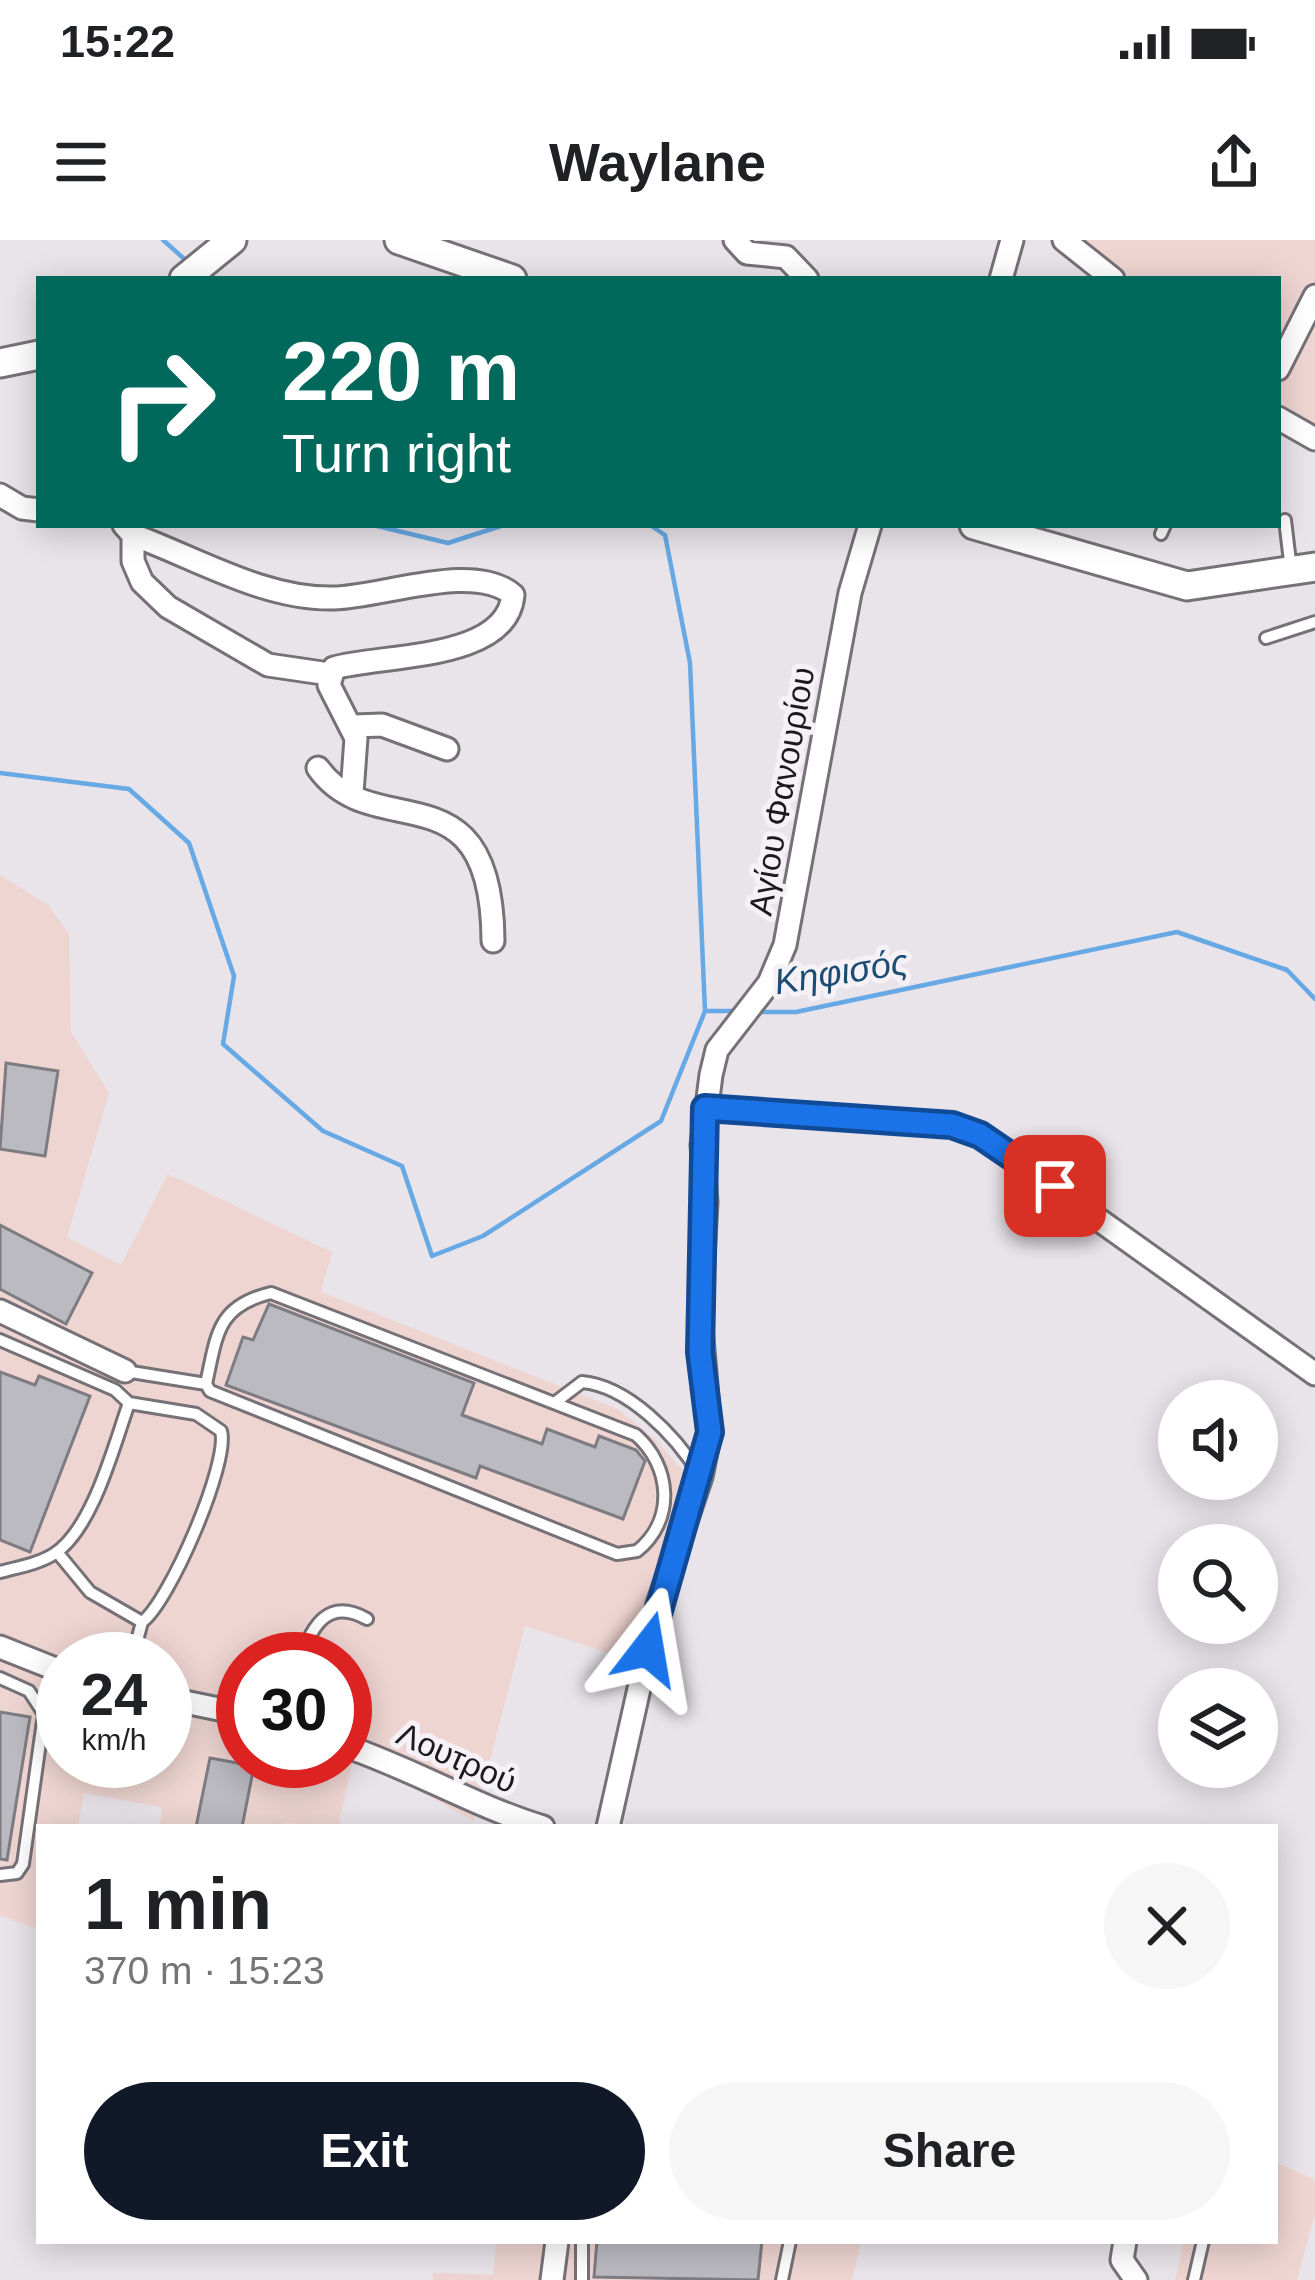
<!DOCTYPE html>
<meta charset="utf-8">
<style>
:root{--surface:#fff;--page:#f6f6f6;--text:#202124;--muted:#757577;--accent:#111827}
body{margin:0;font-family:Helvetica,sans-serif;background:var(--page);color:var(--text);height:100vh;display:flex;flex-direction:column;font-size:45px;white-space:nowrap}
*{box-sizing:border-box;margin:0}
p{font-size:39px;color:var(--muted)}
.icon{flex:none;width:66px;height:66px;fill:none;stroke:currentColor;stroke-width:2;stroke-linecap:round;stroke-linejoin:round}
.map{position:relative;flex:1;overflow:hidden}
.panel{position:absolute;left:36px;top:1584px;width:1242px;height:420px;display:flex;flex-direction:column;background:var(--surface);border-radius:0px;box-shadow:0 6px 30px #0003}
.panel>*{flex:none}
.guide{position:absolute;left:36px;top:36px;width:1245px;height:252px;border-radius:0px;box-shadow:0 6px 30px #0003;background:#00695c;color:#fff;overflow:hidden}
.tools{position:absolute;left:1158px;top:1140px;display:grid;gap:24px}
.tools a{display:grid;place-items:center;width:120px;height:120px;border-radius:50%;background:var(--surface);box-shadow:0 6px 30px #0003;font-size:60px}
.speed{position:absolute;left:36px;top:1392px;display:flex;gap:24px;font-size:60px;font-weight:700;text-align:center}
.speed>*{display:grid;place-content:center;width:156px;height:156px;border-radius:50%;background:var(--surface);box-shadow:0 6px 30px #0003;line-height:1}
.speed small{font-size:30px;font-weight:400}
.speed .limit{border:18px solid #d22;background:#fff;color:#111}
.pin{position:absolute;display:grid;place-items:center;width:102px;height:102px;color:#fff;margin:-51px;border-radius:24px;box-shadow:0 6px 18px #0006}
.me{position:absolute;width:132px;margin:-66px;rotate:14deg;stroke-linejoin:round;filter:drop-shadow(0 0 9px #0008)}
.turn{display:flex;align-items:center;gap:42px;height:252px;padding:0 48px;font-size:54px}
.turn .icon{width:156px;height:156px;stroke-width:2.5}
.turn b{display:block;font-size:84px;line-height:102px}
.round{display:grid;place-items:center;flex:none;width:126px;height:126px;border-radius:63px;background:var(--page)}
.head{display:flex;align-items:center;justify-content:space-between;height:204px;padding:0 48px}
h1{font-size:72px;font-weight:600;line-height:90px}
.button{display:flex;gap:24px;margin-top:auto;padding:24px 48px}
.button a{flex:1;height:138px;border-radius:72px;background:var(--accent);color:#fff;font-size:48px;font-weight:600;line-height:138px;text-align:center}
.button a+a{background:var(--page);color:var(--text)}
.status{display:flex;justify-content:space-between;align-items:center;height:84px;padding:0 60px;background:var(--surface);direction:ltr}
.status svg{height:33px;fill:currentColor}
header{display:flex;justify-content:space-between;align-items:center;height:156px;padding:0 48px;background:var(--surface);font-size:54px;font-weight:600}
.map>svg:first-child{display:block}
.industrial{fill:#efd5d1;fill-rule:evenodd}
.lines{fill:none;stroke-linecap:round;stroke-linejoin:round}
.stream{stroke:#66a9e5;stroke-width:4.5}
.building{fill:#bbbac1;stroke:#7e7c83;stroke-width:3}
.service-casing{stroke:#767177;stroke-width:16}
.minor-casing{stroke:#767177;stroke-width:27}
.secondary-casing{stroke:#767177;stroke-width:33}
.service{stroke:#fff;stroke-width:10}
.minor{stroke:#fff;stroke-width:21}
.secondary{stroke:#fff;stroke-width:27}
.route-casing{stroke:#114b97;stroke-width:30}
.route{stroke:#1a73e8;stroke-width:21}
.labels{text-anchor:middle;stroke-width:10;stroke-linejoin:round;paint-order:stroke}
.street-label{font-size:33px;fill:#1b191b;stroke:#f6f1f7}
.water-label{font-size:36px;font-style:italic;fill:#1b4c74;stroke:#f6f1f7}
</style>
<div class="status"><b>15:22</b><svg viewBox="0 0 49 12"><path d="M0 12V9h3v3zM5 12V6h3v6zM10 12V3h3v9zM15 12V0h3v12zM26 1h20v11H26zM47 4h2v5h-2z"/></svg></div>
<header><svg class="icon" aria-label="menu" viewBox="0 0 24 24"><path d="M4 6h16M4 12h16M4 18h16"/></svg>Waylane<svg class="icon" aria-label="share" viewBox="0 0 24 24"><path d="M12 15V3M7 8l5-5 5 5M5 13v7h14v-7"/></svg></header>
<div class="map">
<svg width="1315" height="2040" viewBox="0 0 1315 2040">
<rect width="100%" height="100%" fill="#e9e3ea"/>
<path class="industrial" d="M 1085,0 L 1315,0 L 1315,184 L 1278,162 L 1278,39 L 1132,39 Z
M 0,635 L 48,665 L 69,694 L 71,792 L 109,853 L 67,997 L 121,1025 L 168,934 L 332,1012 L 321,1052 L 618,1169 L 656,1200 L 703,1254 L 649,1426 L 525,1386 L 474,1581 L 354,1515 L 338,1587 L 284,1583 L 282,1587 L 160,1587 L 162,1567 L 84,1553 L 78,1587 L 39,1587 L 39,1689 L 0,1676 ZM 63,1419 L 165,1419 L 165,1521 L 63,1521 ZM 243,1419 L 345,1419 L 345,1521 L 243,1521 Z
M 1275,1922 L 1315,1940 L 1315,1974 L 1297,2040 L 1175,2040 L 1184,2001 L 1275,2001 Z
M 496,2001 L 861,2001 L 852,2040 L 433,2040 L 433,2033 L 493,2035 Z"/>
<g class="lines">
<path class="stream" d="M 163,0 L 190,24
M 373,285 L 448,303 L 504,285
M 650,285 L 665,295 L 690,423 L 705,771 L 736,771
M 0,533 L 129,549 L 189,603 L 234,736 L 223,804 L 323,891 L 402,926 L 432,1016 L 483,996 L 661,881 L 705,771
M 760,772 L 796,772 L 1177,692 L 1287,730 L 1315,759"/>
</g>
<path class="building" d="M 6,823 L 58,831 L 45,916 L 0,909 Z
M 0,985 L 92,1033 L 66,1084 L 0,1049 Z
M 269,1064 L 474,1143 L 462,1175 L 542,1204 L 547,1189 L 595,1207 L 599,1196 L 636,1210 L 645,1221 L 623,1279 L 480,1226 L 476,1238 L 226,1145 L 243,1097 L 253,1100 Z
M 0,1132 L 35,1145 L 39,1136 L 90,1156 L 30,1312 L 0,1300 Z
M 0,1472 L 30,1477 L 7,1620 L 0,1619 Z
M 210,1518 L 254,1526 L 242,1587 L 196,1587 Z
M 597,2001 L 762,2001 L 758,2040 L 594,2037 Z"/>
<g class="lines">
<defs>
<path id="service" d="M 1285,280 L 1291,330
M 1161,294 L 1165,285
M 1266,398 L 1315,382
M 0,1100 L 115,1150 L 129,1163 L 196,1174 L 221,1191 C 230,1222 169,1363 142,1382 L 90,1352 L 57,1312
M 125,1131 L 206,1144 L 210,1151 L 617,1314 L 637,1311 C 676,1280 671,1226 636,1195 L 271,1053 C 217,1066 217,1094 206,1144
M 557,1161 L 582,1142 C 628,1146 676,1196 699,1234
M 0,1332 C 18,1327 38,1324 54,1314 C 93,1289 114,1205 129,1163
M 132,1419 L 142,1382
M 300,1419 C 312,1386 328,1357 367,1379
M 0,1438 L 29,1451 L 44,1474 L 23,1624 L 17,1633 L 0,1635
M 582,2040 L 582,2001
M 782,2040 L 790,2001
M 1194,2040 L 1203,2001"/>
<path id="minor" d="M 735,0 L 747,13 L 786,17 L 807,39
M 1064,0 L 1113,39
M 1001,39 L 1012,0
M 1278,129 L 1315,56
M 1278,178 L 1315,199
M 0,255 L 22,268 L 39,270
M 124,285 L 133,295 C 196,318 265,360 334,358 C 382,357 475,321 513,355 C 507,422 380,414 334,428 L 329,445 L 356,498 L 352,553
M 133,295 L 133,321 L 142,342 L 168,367 L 268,425 L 329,434
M 354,486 L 382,485 L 447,509
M 318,528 C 374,607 492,521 493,701
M 705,869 L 953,885 L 980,895 L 1315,1134
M 0,1071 L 125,1131
M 0,1407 L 63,1432
M 165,1458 L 243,1474
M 345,1506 C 413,1529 474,1566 543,1587
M 608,1587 L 658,1364 L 701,1237 L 710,1192 L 700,1075 L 706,962 L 702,905 L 711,835 L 717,810 L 769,743 L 785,705 L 850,353 L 870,285
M 1125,2001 L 1122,2020 L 1136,2040
M 552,2040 L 557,2001"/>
<path id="secondary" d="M 399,0 L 512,39
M 184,39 L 232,0
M 0,123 L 39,115
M 974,285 L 1187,346 L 1315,327"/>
</defs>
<use href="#service" class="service-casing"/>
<use href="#minor" class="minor-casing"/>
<use href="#secondary" class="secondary-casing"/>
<use href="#service" class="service"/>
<use href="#minor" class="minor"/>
<use href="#secondary" class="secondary"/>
</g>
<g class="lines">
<defs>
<path id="route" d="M 648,1409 L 710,1192 L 700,1112 L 705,868 L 952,885 L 980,895 L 1055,946"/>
</defs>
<use href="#route" class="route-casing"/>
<use href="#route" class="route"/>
</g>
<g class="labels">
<g class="street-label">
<text transform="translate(781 551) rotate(-80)" y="12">Αγίου Φανουρίου</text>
<text transform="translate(457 1517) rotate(24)" y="12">Λουτρού</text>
</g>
<g class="water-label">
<text transform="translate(841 731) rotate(-9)" y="13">Κηφισός</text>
</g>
</g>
</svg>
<div class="tools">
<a><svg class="icon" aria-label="sound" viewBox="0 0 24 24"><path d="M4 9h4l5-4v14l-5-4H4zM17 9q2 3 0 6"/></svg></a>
<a><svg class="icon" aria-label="search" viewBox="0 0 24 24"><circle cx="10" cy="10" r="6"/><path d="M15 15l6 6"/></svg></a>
<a><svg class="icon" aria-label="layers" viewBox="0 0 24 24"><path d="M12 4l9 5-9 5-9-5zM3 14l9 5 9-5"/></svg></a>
</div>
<div class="speed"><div>24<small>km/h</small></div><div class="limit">30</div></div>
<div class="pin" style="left:1055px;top:946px;background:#d93025"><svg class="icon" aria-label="arrive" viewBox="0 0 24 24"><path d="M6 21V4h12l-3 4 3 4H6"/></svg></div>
<svg class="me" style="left:648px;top:1409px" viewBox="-20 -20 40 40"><path d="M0-17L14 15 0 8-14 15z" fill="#1a73e8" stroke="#fff" stroke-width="4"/></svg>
<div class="guide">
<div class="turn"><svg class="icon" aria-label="right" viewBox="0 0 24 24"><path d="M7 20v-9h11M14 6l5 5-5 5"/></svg><div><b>220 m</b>Turn right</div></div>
</div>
<section class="panel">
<div class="head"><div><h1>1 min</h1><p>370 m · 15:23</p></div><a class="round"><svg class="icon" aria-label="close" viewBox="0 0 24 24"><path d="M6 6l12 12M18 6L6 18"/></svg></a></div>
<div class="button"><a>Exit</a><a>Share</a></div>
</section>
</div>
